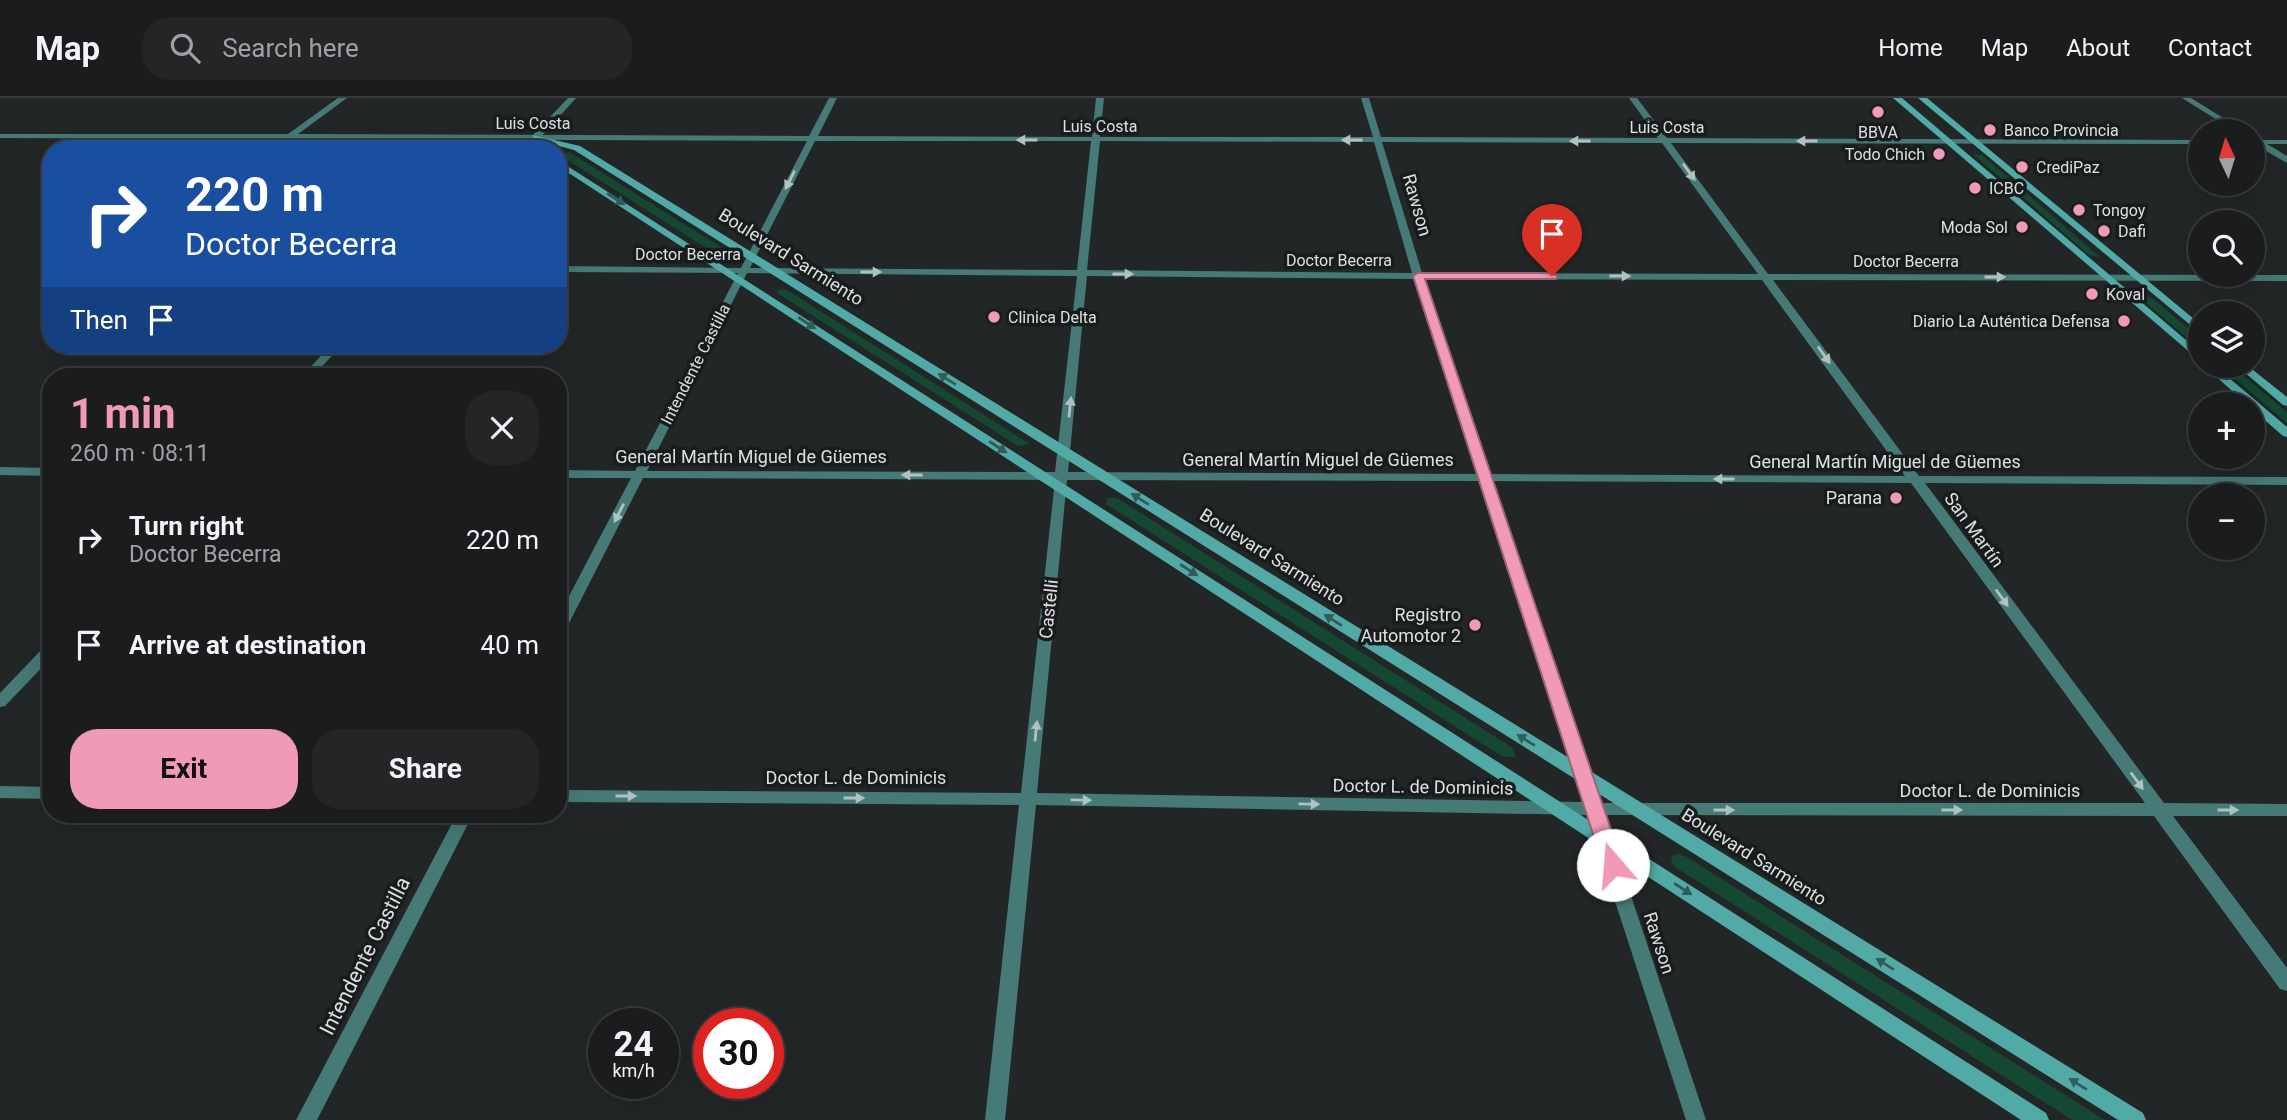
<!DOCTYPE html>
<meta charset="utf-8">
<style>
:root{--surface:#1a1c1d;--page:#232526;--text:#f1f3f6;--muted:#9fa1a4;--line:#383a3b;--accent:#f09ab7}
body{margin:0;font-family:Roboto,sans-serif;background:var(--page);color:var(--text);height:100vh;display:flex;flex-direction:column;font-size:26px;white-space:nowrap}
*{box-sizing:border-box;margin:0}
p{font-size:23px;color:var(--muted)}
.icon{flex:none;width:38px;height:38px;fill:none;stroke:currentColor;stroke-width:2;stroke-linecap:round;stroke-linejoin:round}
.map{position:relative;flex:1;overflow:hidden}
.details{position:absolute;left:42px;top:270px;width:525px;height:455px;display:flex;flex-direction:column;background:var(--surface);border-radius:28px;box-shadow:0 7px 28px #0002,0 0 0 2px var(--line)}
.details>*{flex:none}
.hud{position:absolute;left:42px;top:42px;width:525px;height:214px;border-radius:28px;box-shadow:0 7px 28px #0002,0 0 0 2px var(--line);background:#1a4fa0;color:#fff;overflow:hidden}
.needle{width:46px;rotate:356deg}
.fabs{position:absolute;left:2188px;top:21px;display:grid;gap:14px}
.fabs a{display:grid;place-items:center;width:77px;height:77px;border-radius:50%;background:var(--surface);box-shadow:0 7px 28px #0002,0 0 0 2px var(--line);font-size:35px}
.speed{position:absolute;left:588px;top:910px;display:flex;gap:14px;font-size:35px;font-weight:700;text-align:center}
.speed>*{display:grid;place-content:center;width:91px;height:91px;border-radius:50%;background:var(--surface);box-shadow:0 7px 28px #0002,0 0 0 2px var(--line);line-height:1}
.speed small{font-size:18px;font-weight:400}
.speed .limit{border:10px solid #d22;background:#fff;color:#111}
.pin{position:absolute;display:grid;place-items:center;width:60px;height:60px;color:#fff;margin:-72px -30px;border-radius:50% 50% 50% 0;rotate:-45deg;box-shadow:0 0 7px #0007}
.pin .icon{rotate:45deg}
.me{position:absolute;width:77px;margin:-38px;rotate:342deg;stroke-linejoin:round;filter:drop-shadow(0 0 5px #0008)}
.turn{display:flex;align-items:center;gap:24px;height:147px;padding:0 28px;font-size:32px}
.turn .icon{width:91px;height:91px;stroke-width:2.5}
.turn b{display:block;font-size:49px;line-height:60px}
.then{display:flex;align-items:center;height:66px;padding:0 28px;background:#0003;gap:14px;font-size:26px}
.round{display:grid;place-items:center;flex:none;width:74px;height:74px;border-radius:28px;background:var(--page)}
.summary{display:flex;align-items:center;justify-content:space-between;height:119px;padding:0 28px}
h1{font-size:42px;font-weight:700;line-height:52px;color:var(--accent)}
.primary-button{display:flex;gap:14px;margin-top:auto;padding:14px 28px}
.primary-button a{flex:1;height:80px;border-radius:28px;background:var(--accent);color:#111;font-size:28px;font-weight:700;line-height:80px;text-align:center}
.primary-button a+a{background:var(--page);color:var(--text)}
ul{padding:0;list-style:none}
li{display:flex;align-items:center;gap:21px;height:105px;padding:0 28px}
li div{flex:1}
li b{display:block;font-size:26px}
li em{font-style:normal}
header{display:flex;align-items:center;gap:42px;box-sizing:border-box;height:98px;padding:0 35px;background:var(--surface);border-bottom:2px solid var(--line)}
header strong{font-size:33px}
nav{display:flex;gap:38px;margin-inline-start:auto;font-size:24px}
.search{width:490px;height:63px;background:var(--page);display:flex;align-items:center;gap:18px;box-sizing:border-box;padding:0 24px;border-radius:28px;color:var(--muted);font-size:26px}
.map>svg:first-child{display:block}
.green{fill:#144833}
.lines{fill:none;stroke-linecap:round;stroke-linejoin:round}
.minor{fill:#457a77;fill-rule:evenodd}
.tertiary{fill:#457a77;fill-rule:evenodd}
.secondary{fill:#51aaa6;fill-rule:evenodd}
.oneway{fill:#afc1c0}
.oneway2{fill:#325c5b}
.route{fill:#f09ab7;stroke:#9c6477;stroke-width:2}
.poi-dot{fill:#f09ab7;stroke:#191c1d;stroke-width:2.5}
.labels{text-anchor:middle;stroke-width:7;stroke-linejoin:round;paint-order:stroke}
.far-street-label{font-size:16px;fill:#dde0e0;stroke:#191c1d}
.far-poi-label{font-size:16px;fill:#dde0e0;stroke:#191c1d;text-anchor:start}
.street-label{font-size:18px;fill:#dde0e0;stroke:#191c1d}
.poi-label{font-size:18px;fill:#dde0e0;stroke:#191c1d;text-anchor:end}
.near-street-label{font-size:21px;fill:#dde0e0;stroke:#191c1d}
</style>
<header>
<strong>Map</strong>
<div class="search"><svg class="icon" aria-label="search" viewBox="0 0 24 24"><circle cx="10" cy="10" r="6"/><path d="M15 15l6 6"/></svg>Search here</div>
<nav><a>Home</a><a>Map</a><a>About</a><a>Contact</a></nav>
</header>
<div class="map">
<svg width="2287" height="1022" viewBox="0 0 2287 1022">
<rect width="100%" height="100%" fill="#232627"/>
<path class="green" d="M 569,54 L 732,156 L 732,158 L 722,160 L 560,57 Z
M 1973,56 L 1982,57 L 2100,159 L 2089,157 Z
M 779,191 L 787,192 L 1030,346 L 1018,348 L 777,195 Z
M 2143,197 L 2152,200 L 2200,240 L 2200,251 L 2140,200 Z
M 2220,268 L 2232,268 L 2287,314 L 2287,325 Z
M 1107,400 L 1117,400 L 1513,650 L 1516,659 L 1503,659 L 1106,406 Z
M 1677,756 L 1685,758 L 2105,1022 L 2072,1022 L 1675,769 L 1671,764 L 1672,758 Z"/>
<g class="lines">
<path class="minor" d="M 338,0 L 347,0 L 298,36 L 809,38 L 829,0 L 837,0 L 818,38 L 1092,39 L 1096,0 L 1104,0 L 1100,39 L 1373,39 L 1361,0 L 1369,0 L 1381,39 L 1658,40 L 1629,0 L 1637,0 L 1667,40 L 2200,42 L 2200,46 L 1671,45 L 1768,176 L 2287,177 L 2287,183 L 1773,182 L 1919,378 L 2287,379 L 2287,387 L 1925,385 L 2164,705 L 2287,706 L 2287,718 L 2173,718 L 2287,870 L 2287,893 L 2280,891 L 2154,718 L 1604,717 L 1706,1022 L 1686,1022 L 1587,717 L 1036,707 L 1005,1022 L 985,1022 L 1019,707 L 558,704 L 558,692 L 1021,695 L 1055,382 L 643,380 L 565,533 L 558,538 L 558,519 L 631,380 L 558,380 L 558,372 L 635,373 L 738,175 L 558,174 L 558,168 L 741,170 L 807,43 L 292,41 L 279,51 L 269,51 L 281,41 L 0,40 L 0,36 L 288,36 ZM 815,43 L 1091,43 L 1077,172 L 750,170 ZM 1100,43 L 1374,44 L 1412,175 L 1087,172 ZM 1382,44 L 1662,45 L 1758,176 L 1422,175 ZM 747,175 L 1077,178 L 1055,374 L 647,373 ZM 1087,178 L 1414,181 L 1477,376 L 1068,374 ZM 1424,181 L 1762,182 L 1905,378 L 1489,376 ZM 1067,382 L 1479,383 L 1583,704 L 1037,695 ZM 1492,383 L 1911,385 L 2145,705 L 1600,705 Z
M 2182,0 L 2191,0 L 2244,33 L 2235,33 Z
M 2252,39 L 2259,42 L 2287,42 L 2287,46 L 2267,46 L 2287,58 L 2287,65 L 2252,45 Z
M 331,247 L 342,247 L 313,278 L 302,278 Z
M 0,369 L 51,370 L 51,378 L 0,377 Z
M 51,546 L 51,560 L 5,608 L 0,609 L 0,595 L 46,547 Z
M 0,688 L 51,689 L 51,701 L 0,700 Z
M 457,716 L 473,716 L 317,1022 L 296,1022 Z"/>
<path class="tertiary" d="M 568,0 L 576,0 L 539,41 L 533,41 L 533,37 Z"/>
<path class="secondary" d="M 1893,0 L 1902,0 L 2200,254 L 2200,263 Z
M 1918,0 L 1927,0 L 2200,226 L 2200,235 Z
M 533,37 L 580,48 L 2143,1015 L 2146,1022 L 2118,1022 L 574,52 L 533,41 Z
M 558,62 L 2046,1015 L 2049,1022 L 2021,1022 L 558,68 Z
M 2204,268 L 2215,268 L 2287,329 L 2287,339 L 2283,338 L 2252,311 L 2252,306 L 2247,306 Z
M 2237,268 L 2248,268 L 2287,299 L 2287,308 L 2283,307 Z"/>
</g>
<defs><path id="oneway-solid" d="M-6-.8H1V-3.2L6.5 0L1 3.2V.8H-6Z" transform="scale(1.75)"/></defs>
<g class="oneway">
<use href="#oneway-solid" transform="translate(1027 42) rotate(-180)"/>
<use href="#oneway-solid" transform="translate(1352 42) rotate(-180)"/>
<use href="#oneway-solid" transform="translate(1580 43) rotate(-180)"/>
<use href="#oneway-solid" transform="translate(1807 43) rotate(-180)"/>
<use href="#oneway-solid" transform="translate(1689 74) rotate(54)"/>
<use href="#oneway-solid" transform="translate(790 82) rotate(117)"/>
<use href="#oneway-solid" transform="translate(871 174)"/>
<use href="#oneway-solid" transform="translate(1123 176)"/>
<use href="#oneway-solid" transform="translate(1620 178)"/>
<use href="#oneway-solid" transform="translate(1995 179)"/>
<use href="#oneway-solid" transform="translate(1824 257) rotate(54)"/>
<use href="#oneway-solid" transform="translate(1070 309) rotate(-84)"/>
<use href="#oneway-solid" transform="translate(912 377) rotate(-180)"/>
<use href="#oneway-solid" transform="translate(1724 381) rotate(-180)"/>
<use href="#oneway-solid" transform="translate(619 415) rotate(117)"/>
<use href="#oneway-solid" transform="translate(2002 500) rotate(54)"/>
<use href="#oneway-solid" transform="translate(1036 633) rotate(-84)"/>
<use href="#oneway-solid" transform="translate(2137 683) rotate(54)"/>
<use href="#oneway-solid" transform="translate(626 698)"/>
<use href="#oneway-solid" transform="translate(854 700)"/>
<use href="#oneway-solid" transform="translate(1081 702) rotate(1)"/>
<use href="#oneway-solid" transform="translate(1309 706) rotate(1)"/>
<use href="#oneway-solid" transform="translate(1724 712)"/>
<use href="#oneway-solid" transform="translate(1952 712)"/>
<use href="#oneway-solid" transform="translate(2228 712)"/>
</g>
<g class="oneway2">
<use href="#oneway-solid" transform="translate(616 101) rotate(33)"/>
<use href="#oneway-solid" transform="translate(807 225) rotate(33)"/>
<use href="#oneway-solid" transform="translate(947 281) rotate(-148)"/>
<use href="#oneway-solid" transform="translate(998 349) rotate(33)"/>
<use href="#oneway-solid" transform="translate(1140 401) rotate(-148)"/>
<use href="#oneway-solid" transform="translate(1189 472) rotate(33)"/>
<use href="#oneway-solid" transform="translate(1333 522) rotate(-148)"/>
<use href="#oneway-solid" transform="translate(1526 642) rotate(-148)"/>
<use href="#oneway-solid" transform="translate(1683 791) rotate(33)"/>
<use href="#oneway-solid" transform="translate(1885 866) rotate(-148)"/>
<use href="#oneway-solid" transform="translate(2078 986) rotate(-148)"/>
</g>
<path class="route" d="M 1552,175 L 1558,178 L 1556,181 L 1425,181 L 1623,767 L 1620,772 L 1606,772 L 1603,767 L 1413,178 L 1418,175 Z"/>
<g class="poi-dot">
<circle cx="1878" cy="14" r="7"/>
<circle cx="1990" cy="32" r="7"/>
<circle cx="1939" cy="56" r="7"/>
<circle cx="2022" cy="69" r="7"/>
<circle cx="1975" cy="90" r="7"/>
<circle cx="2079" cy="112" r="7"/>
<circle cx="2022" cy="129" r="7"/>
<circle cx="2104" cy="133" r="7"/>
<circle cx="2092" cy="196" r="7"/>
<circle cx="994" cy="219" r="7"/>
<circle cx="2124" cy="223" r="7"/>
<circle cx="1896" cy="400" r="7"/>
<circle cx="1475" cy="527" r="7"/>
</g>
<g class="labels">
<g class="far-street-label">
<text x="533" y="31">Luis Costa</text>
<text x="1100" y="34">Luis Costa</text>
<text x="1667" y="35">Luis Costa</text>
<text x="688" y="162">Doctor Becerra</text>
<text x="1339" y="168">Doctor Becerra</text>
<text x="1906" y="169">Doctor Becerra</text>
<text transform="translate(695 266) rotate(-63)" y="6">Intendente Castilla</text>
</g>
<g class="far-poi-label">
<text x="2004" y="38">Banco Provincia</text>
<text x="1878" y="40" text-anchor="middle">BBVA</text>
<text x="1925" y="62" text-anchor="end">Todo Chich</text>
<text x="2036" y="75">CrediPaz</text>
<text x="1989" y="96">ICBC</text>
<text x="2093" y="118">Tongoy</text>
<text x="2008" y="135" text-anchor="end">Moda Sol</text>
<text x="2118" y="139">Dafi</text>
<text x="2106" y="202">Koval</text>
<text x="1008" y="225">Clinica Delta</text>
<text x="2110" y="229" text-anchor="end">Diario La Auténtica Defensa</text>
</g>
<g class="street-label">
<text transform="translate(1417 107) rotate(74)" y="6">Rawson</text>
<text transform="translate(791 159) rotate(32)" y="6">Boulevard Sarmiento</text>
<text x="751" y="365">General Martín Miguel de Güemes</text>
<text x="1318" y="368">General Martín Miguel de Güemes</text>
<text x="1885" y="370">General Martín Miguel de Güemes</text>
<text transform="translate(1974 432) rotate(54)" y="6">San Martín</text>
<text transform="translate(1272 459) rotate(32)" y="6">Boulevard Sarmiento</text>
<text transform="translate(1049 511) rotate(-84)" y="6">Castelli</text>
<text x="856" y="686">Doctor L. de Dominicis</text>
<text transform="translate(1423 689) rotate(1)" y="6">Doctor L. de Dominicis</text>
<text x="1990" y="699">Doctor L. de Dominicis</text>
<text transform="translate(1754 759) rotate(32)" y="6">Boulevard Sarmiento</text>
<text transform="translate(1659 845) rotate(72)" y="6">Rawson</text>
</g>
<g class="poi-label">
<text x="1882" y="406">Parana</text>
<text x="1461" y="523">Registro<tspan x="1461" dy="21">Automotor 2</tspan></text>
</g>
<g class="near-street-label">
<text transform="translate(365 858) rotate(-63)" y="7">Intendente Castilla</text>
</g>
</g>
</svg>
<div class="fabs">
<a><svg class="needle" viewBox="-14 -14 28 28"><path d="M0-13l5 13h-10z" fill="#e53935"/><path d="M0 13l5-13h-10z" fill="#9fa1a4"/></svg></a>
<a><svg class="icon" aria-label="search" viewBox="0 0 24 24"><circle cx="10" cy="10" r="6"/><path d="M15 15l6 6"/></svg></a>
<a><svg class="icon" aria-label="layers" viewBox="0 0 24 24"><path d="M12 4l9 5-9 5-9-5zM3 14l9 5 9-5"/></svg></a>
<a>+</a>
<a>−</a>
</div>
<div class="speed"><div>24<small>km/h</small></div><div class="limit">30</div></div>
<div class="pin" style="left:1552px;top:178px;background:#d93025"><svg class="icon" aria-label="arrive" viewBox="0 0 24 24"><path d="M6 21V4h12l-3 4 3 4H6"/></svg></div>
<svg class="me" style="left:1613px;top:767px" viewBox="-20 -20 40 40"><circle r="19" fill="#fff"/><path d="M0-13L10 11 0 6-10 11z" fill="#f09ab7"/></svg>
<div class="hud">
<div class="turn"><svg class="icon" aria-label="right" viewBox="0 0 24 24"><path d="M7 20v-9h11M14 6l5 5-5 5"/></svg><div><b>220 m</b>Doctor Becerra</div></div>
<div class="then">Then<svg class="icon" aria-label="arrive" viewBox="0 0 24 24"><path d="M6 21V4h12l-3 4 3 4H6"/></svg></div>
</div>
<section class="details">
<div class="summary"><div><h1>1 min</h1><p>260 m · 08:11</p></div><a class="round"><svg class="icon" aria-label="close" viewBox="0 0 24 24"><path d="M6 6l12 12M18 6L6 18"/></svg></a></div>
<ul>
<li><svg class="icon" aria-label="right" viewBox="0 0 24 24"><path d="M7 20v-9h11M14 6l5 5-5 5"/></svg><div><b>Turn right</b><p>Doctor Becerra</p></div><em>220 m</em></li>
<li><svg class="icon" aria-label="arrive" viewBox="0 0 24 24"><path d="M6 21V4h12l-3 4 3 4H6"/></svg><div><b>Arrive at destination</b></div><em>40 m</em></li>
</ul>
<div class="primary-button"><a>Exit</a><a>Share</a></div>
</section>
</div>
